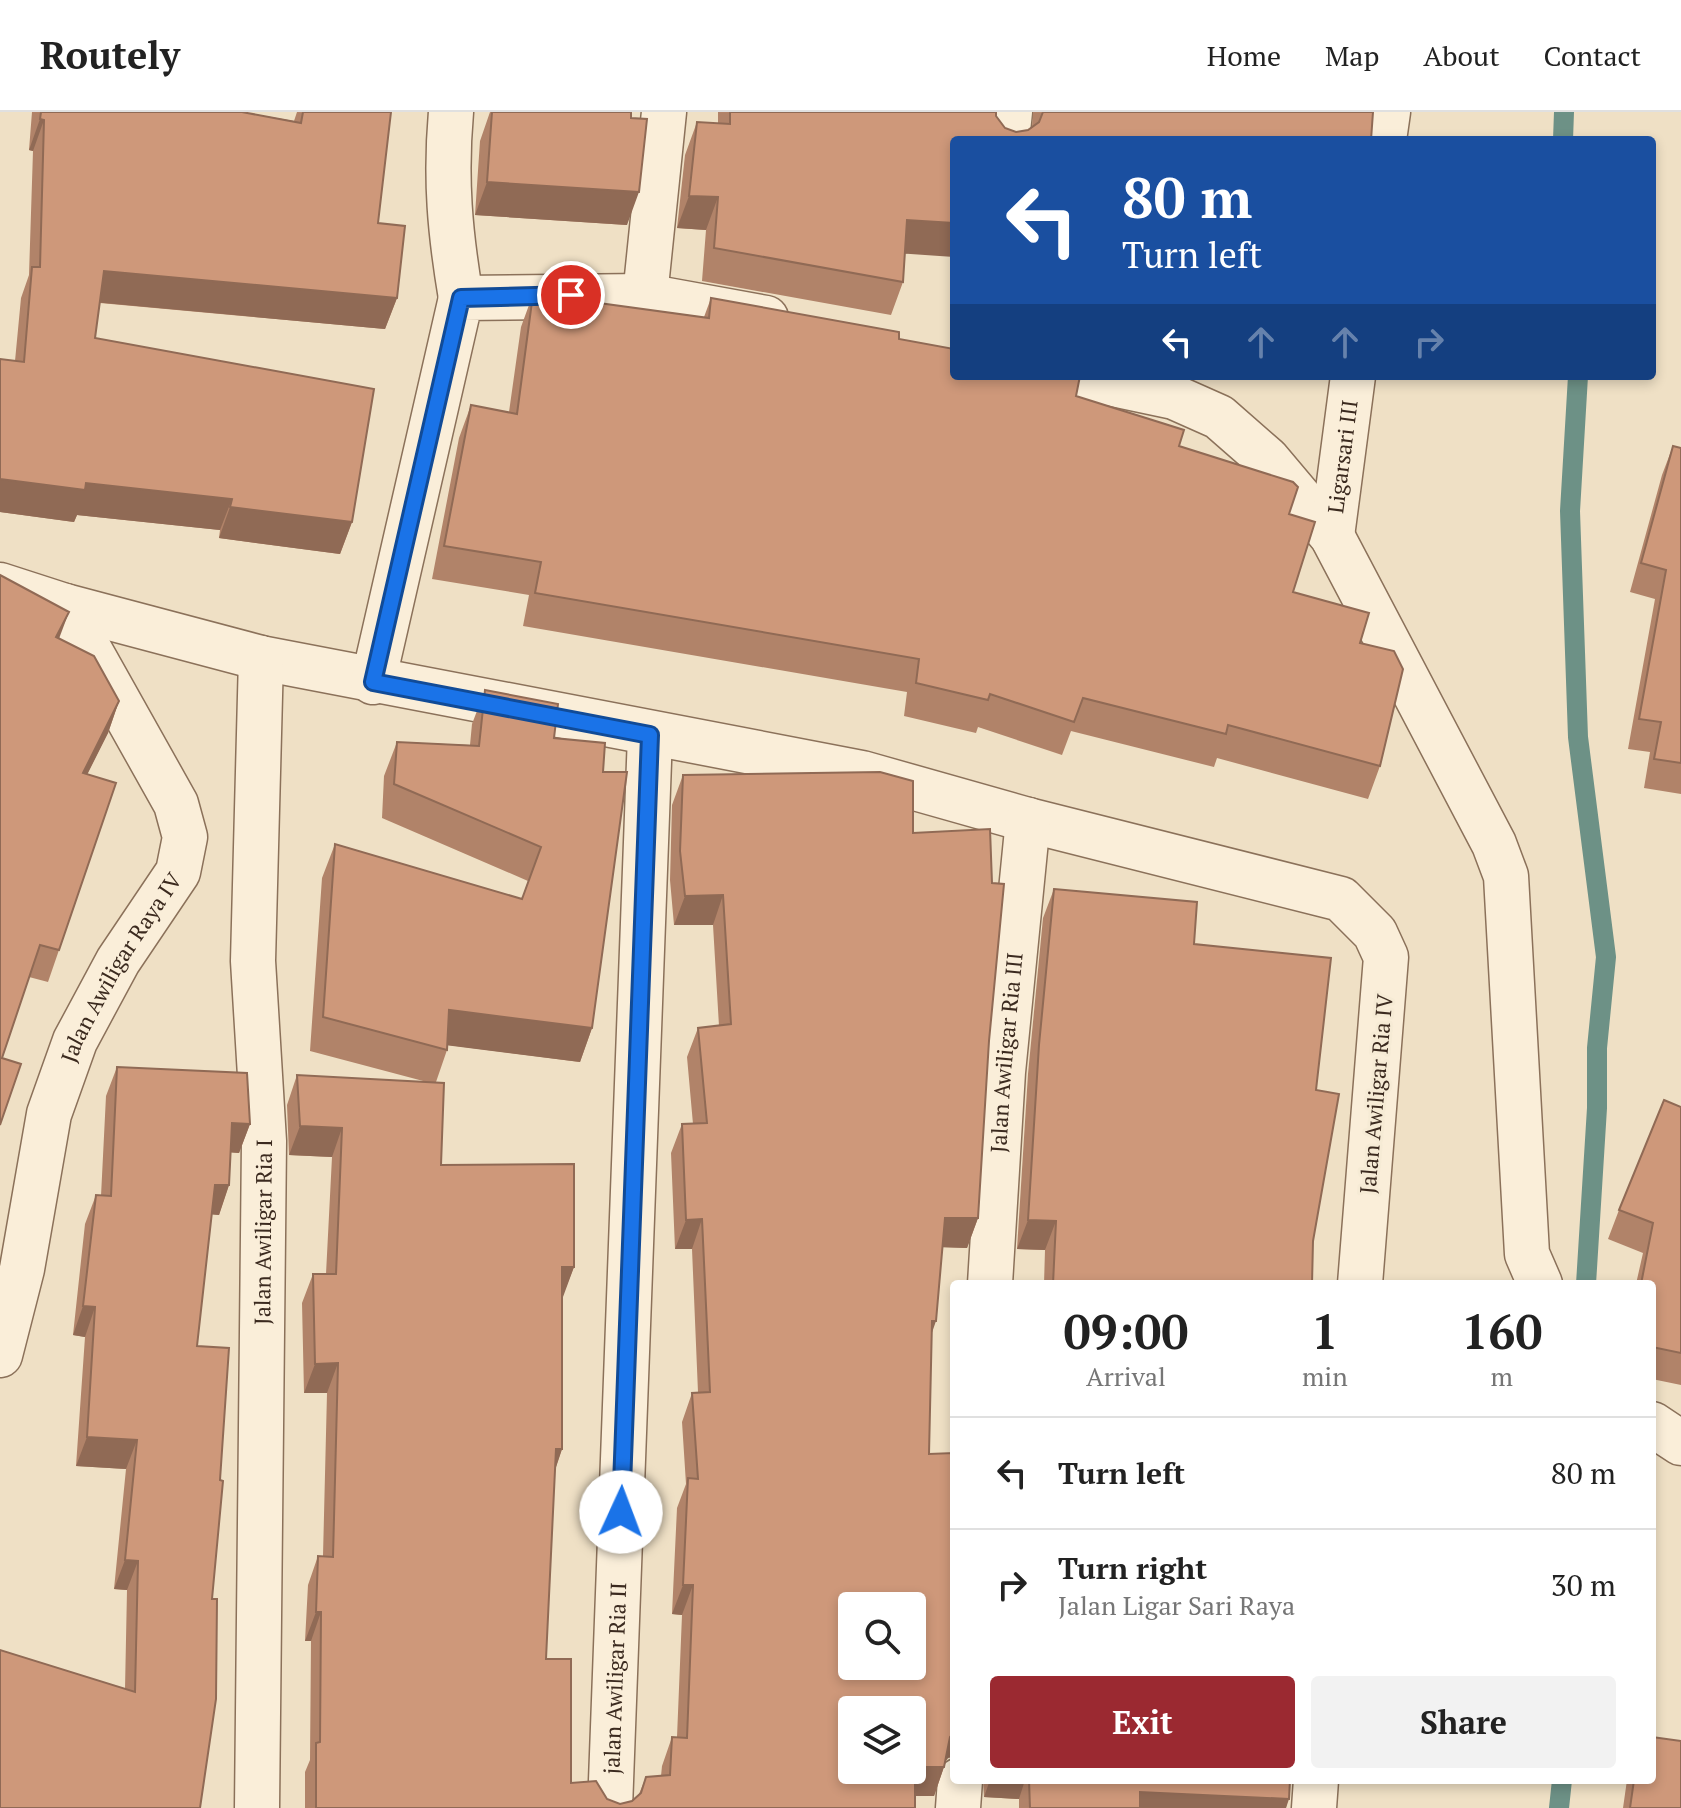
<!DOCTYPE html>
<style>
:root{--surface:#fff;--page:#f2f2f2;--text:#222;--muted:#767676;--line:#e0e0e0;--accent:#9b2931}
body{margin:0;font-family:"PT Serif",serif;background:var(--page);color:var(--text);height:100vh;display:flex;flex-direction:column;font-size:30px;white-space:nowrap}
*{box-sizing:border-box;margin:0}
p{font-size:26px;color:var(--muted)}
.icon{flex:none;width:44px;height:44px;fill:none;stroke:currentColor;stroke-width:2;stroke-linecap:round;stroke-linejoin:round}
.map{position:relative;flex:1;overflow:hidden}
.drawer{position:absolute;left:950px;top:1168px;width:706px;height:504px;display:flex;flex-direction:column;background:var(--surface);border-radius:8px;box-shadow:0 4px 12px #0003}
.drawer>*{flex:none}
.hud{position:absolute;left:950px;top:24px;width:706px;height:244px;border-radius:8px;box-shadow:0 4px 12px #0003;background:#1a4fa0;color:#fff;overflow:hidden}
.controls{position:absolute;left:838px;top:1480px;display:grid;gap:16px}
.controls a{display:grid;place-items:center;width:88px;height:88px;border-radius:8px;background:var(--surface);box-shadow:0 4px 12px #0003;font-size:40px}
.pin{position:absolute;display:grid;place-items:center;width:68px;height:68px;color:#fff;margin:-34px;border:4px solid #fff;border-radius:50%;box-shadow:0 2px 8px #0007}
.me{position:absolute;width:88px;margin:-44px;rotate:2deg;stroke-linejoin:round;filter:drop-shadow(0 0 6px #0008)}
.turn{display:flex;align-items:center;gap:28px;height:168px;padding:0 40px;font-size:36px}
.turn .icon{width:104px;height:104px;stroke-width:2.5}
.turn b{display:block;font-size:56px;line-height:68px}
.lanes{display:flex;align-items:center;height:76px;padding:0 40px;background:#0003;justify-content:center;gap:40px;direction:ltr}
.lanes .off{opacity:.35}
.eta{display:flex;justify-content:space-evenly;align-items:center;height:136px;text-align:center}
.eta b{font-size:48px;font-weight:700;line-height:56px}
.primary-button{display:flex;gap:16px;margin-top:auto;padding:16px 40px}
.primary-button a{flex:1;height:92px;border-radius:8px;background:var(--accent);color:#fff;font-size:32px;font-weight:700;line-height:92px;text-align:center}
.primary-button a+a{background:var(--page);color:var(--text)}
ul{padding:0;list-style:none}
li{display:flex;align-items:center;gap:24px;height:112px;padding:0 40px;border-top:2px solid var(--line)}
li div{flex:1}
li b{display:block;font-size:30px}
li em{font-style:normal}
header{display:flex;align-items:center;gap:48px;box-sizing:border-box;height:112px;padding:0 40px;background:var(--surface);border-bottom:2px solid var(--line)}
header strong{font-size:38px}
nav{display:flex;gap:44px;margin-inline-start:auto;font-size:28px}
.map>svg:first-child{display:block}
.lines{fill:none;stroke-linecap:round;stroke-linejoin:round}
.stream{stroke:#6d9186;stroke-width:20}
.street-casing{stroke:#8b715a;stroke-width:47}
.street{stroke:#faeed9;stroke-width:44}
.wall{fill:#b18369}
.shaded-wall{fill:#906a55}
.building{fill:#ce987a;stroke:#906a55;stroke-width:2;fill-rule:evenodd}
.route-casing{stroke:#114b97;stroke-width:20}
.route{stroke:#1a73e8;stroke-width:14}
.labels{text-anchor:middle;stroke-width:6;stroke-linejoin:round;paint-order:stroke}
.street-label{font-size:22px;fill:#3b2a1f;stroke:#f6ebd5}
</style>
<header>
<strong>Routely</strong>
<nav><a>Home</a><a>Map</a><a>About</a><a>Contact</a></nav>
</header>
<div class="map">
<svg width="1681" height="1696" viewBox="0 0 1681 1696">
<rect width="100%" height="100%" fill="#efe0c5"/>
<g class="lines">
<path class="stream" d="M 1563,28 L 1564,0
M 1578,264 L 1570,399 L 1578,625 L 1606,845 L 1597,936 L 1597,996 L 1586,1172
M 1559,1696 L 1562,1668"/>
<defs>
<g id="street">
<path d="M 451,0 C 445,67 450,121 461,186"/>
<path d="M 1007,28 L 1010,0"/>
<path d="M 1384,28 L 1388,0"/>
<path d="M 645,184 L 664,0"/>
<path d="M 1075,264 L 1174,285 L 1219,305 L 1267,347 L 1332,424 L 1494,732 L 1506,764 L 1527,1142 L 1540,1172"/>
<path id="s1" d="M 1332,424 L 1353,264"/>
<path d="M 0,473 L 65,494 L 261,546 L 862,661 L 1028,708 L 1341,787 L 1375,821 L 1386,845 L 1360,1172"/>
<path d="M 373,570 L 461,186 L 645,184 L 766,206"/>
<path id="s2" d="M 990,1172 L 1003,960 L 1028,708"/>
<path id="s3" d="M 0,1243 L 22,1157 L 49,1002 L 75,929 L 118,849 L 178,760 L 185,725 L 176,692 L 65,494"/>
<path d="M 1652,1312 L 1681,1331"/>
<path id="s4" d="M 257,1696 L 264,1029 L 253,849 L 261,546"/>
<path id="s5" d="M 610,1696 L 650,623"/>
<path d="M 958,1696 L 960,1668"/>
<path d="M 1314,1696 L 1316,1668"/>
</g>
</defs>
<use href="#street" class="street-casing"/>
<use href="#street" class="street"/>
</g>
<path class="wall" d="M 32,0 L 242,0 L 294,9 L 297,0 L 391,0 L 378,111 L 397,186 L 385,217 L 100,191 L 95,226 L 352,410 L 340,442 L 219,426 L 220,418 L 77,403 L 74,410 L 0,400 L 0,247 L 15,249 L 21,186 L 29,163 L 33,39 L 29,38 Z
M 490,0 L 631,0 L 627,113 L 475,103 L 480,29 Z
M 718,0 L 996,0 L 996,4 L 1005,16 L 1016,20 L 1028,18 L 1032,15 L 1033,0 L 1373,0 L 905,142 L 903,170 L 891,203 L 702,169 L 706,118 L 677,116 L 685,43 L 697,10 L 718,12 Z
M 533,182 L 704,205 L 711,186 L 899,227 L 1076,284 L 1179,334 L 1289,402 L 1293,480 L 1360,531 L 1380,654 L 1368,687 L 1217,646 L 1214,655 L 1071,619 L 1062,643 L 978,615 L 976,621 L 904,604 L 907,580 L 523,514 L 529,483 L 432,467 L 459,326 L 471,293 L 509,300 L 521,215 Z
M 1673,334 L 1681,336 L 1681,682 L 1644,676 L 1650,640 L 1628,637 L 1655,487 L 1630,480 L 1662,363 Z
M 0,463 L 119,589 L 108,621 L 87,662 L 59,838 L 48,870 L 29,865 L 2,946 Z
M 485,578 L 603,660 L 592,916 L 580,950 L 448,933 L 447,938 L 436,970 L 441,1053 L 574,1155 L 562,1185 L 562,1337 L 555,1358 L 546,1547 L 571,1671 L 607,1687 L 620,1692 L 632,1689 L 639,1682 L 646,1665 L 661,1664 L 662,1654 L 672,1625 L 677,1625 L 682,1503 L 672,1502 L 677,1396 L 686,1372 L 682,1310 L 692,1281 L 698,1280 L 692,1137 L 675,1137 L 671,1041 L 682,1012 L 693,1012 L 687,945 L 698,916 L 719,914 L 713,813 L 674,813 L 670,768 L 672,693 L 683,663 L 913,721 L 989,929 L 978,1106 L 967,1136 L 943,1135 L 931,1223 L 929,1342 L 948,1646 L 946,1649 L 934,1684 L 915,1684 L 915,1696 L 305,1696 L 305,1660 L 310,1648 L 311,1529 L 305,1529 L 308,1473 L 318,1444 L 323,1444 L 327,1281 L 304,1281 L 302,1191 L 313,1162 L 326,1162 L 332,1045 L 289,1043 L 287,993 L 297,963 L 427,970 L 310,939 L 322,766 L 335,732 L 522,787 L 528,769 L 382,706 L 384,664 L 397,630 L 470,633 L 472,612 Z
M 1054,777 L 1194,832 L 1316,978 L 1312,1172 L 1044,1172 L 1045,1138 L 1017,1137 L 1028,962 L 1043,806 Z
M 117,955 L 250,1012 L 239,1041 L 231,1040 L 229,1073 L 219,1103 L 212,1102 L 197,1234 L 212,1487 L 200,1691 L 125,1577 L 127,1478 L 114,1477 L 126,1357 L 76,1354 L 85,1225 L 73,1223 L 85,1112 L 96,1083 L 101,1084 L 106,984 Z
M 1681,995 L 1681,1273 L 1652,1267 L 1652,1172 L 1636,1172 L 1643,1141 L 1608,1127 L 1619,1098 Z
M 983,1668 L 1290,1668 L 1286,1696 L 1019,1696 L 1019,1687 L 984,1685 Z
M 1627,1668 L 1652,1668 L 1681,1696 L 1623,1696 Z"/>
<path class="shaded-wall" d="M 40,7 L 44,8 L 33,39 L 29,38 Z
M 487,70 L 639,80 L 627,113 L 475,103 Z
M 689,84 L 718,85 L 706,118 L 677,116 Z
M 907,108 L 954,111 L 954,145 L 896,141 Z
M 104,159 L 397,186 L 385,217 L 93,190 Z
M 0,367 L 86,371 L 232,387 L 220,418 L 77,403 L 74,410 L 0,400 Z
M 230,395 L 352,410 L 340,442 L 219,426 Z
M 69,500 L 57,532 L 56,525 Z
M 119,589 L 108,621 L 72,693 L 83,661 Z
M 723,783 L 713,813 L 674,813 L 685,784 Z
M 449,898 L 592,916 L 580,950 L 437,932 Z
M 232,1011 L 250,1012 L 239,1041 L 222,1040 Z
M 300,1014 L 342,1016 L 332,1045 L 289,1043 Z
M 215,1073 L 229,1073 L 219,1103 L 205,1102 Z
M 945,1106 L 978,1106 L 967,1136 L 934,1135 Z
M 702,1107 L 692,1137 L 675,1137 L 686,1108 Z
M 1028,1108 L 1056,1109 L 1045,1138 L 1017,1137 Z
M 562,1155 L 574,1155 L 563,1185 L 552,1185 Z
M 83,1194 L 95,1195 L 85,1225 L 73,1223 Z
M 932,1209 L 936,1209 L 926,1238 Z
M 338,1251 L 327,1281 L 304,1281 L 315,1252 Z
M 87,1325 L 137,1328 L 126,1357 L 76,1354 Z
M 556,1337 L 562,1337 L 552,1367 Z
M 125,1448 L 138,1449 L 127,1478 L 114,1477 Z
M 683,1473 L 693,1473 L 682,1503 L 672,1502 Z
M 316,1500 L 321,1500 L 311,1529 L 305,1529 Z
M 954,1621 L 954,1645 L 948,1646 L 939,1655 L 950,1625 Z
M 915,1655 L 944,1655 L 934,1684 L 904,1684 Z
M 990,1668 L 1025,1668 L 1019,1687 L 984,1685 Z
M 1140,1680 L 1289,1687 L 1286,1696 L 1134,1696 Z"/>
<path class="building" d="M 41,0 L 242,0 L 301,11 L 303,0 L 391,0 L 378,111 L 405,114 L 397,186 L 104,159 L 95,226 L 374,277 L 352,410 L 230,395 L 232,387 L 86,371 L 85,378 L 0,367 L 0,247 L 24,250 L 32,155 L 40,155 L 44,8 L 40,7 Z
M 492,0 L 631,0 L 631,6 L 647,7 L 639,80 L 487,70 Z
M 730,0 L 996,0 L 996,4 L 1005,16 L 1016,20 L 1028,18 L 1039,10 L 1043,0 L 1373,0 L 1371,28 L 954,28 L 954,111 L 907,108 L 903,170 L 714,136 L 718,85 L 689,84 L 697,10 L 730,12 Z
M 533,182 L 709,206 L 711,186 L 899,220 L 899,227 L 954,237 L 954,264 L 1080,264 L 1076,284 L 1184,318 L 1179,334 L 1293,370 L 1298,375 L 1289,402 L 1315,410 L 1293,480 L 1369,501 L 1360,531 L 1394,539 L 1403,557 L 1380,654 L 1228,613 L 1226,622 L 1083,586 L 1074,610 L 990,582 L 988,588 L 916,571 L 919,547 L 535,481 L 541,450 L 444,434 L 471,293 L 517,302 Z
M 1673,334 L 1681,336 L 1681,651 L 1654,647 L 1661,610 L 1639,607 L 1666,458 L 1641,451 Z
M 0,463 L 69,500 L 56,525 L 94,544 L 119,589 L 83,661 L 116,671 L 59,838 L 40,833 L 2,946 L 21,952 L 0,1013 Z
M 485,578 L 558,592 L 554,626 L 605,631 L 603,660 L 627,660 L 592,916 L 449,898 L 447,938 L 323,905 L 335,732 L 522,787 L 541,735 L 394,672 L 397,630 L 479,634 Z
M 880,660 L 913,669 L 913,721 L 990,717 L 992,771 L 1004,772 L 989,929 L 978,1106 L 945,1106 L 936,1209 L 932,1209 L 929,1342 L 954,1341 L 954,1621 L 950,1625 L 944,1655 L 915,1655 L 915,1696 L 316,1696 L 316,1631 L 320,1630 L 321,1500 L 316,1500 L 318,1444 L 333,1445 L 338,1251 L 315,1252 L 313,1162 L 336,1162 L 342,1016 L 300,1014 L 297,963 L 444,971 L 441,1053 L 574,1052 L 574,1155 L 562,1155 L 562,1337 L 556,1337 L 546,1547 L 571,1547 L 571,1671 L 596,1669 L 607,1687 L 620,1692 L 632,1689 L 641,1681 L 646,1665 L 670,1663 L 672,1625 L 687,1626 L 693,1473 L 683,1473 L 688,1366 L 698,1367 L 692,1281 L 710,1280 L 702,1107 L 686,1108 L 682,1012 L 707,1011 L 698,916 L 731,912 L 723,783 L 685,784 L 680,739 L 683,663 ZM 852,1494 L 912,1494 L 912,1554 L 852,1554 ZM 852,1598 L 912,1598 L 912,1658 L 852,1658 Z
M 1054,777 L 1197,790 L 1194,832 L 1331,846 L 1316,978 L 1339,982 L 1313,1129 L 1312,1172 L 1053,1172 L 1056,1109 L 1028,1108 L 1039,933 Z
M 117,955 L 247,961 L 250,1012 L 232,1011 L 229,1073 L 215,1073 L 197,1234 L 229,1236 L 220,1368 L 223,1369 L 212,1487 L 217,1487 L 216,1587 L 200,1696 L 0,1696 L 0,1538 L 135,1580 L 138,1449 L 125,1448 L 137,1328 L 87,1325 L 95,1195 L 83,1194 L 96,1083 L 111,1084 Z
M 1664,988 L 1681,995 L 1681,1241 L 1652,1235 L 1652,1172 L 1641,1172 L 1653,1111 L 1619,1098 Z
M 1652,1625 L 1681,1629 L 1681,1696 L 1630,1696 L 1634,1668 L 1652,1668 Z
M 1029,1668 L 1290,1668 L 1289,1687 L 1140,1680 L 1140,1696 L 1030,1696 Z"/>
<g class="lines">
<defs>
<path id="route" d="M 571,183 L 461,186 L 373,570 L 650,623 L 621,1400"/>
</defs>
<use href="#route" class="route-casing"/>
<use href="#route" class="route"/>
</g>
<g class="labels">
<g class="street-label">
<text dy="8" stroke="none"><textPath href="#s1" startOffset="80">Ligarsari III</textPath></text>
<text dy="8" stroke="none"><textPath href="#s3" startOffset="410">Jalan Awiligar Raya IV</textPath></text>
<text dy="8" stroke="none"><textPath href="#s2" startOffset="232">Jalan Awiligar Ria III</textPath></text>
<text transform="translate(1376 982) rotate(-85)" y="8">Jalan Awiligar Ria IV</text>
<text dy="8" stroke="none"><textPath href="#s4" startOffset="576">Jalan Awiligar Ria I</textPath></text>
<text dy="8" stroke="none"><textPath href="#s5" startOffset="130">jalan Awiligar Ria II</textPath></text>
</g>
</g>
</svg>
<div class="controls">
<a><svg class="icon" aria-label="search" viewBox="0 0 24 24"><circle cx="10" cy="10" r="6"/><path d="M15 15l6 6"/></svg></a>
<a><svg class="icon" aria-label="layers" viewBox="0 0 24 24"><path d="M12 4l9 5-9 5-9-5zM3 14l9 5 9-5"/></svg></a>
</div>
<div class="pin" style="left:571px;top:183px;background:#d93025"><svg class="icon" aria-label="arrive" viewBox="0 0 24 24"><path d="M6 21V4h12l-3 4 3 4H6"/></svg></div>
<svg class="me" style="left:621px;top:1400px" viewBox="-20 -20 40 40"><circle r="19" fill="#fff"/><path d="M0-13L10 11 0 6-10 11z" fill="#1a73e8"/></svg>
<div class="hud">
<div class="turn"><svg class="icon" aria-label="left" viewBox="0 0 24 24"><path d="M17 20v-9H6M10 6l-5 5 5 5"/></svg><div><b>80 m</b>Turn left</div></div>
<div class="lanes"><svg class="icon" aria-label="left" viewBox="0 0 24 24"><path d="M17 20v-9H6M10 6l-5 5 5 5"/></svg><svg class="icon off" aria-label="ahead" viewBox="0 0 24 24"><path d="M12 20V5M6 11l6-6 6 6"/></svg><svg class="icon off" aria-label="ahead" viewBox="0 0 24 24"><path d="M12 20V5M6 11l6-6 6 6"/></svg><svg class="icon off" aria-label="right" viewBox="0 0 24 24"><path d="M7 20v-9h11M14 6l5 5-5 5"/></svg></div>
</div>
<section class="drawer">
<div class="eta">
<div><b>09:00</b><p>Arrival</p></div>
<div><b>1</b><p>min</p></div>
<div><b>160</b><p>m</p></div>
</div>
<ul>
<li><svg class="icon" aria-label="left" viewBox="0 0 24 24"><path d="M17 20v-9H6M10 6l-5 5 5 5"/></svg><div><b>Turn left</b></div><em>80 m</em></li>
<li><svg class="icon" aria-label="right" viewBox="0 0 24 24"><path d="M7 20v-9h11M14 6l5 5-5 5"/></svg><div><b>Turn right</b><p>Jalan Ligar Sari Raya</p></div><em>30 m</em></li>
</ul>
<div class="primary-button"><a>Exit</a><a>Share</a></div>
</section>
</div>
